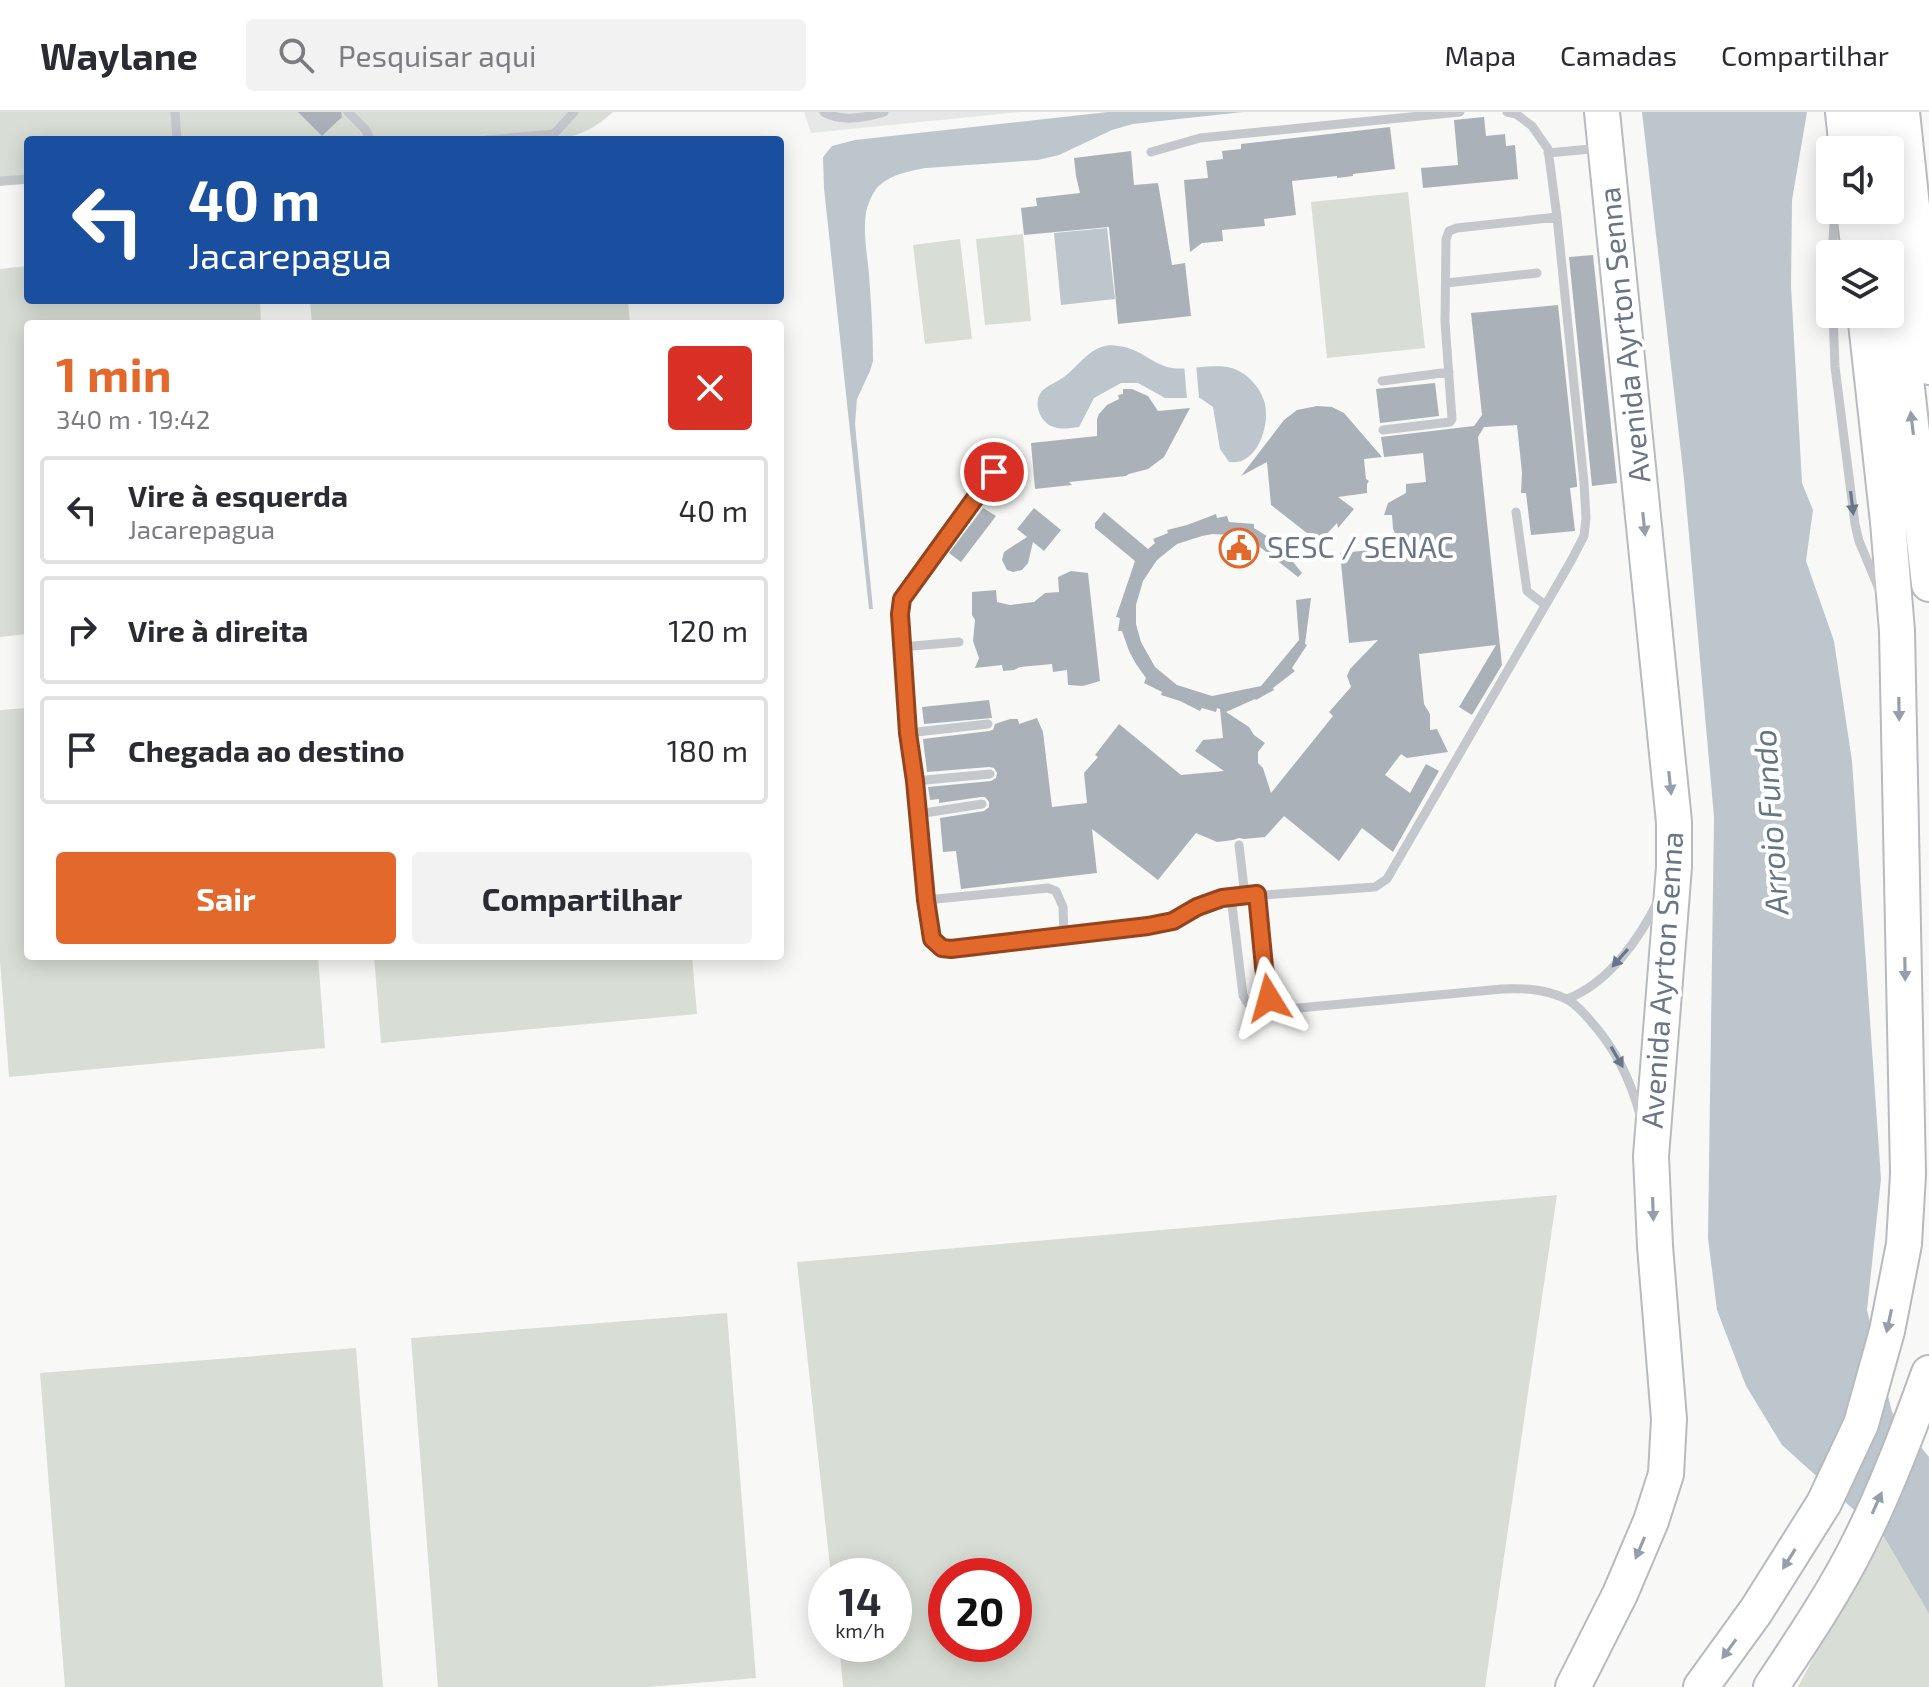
<!DOCTYPE html>
<html lang="pt">
<meta charset="utf-8">
<style>
:root{--surface:#fff;--page:#f2f2f3;--text:#2b2b33;--muted:#7c7c81;--line:#e1e1e2;--accent:#e3682c}
body{margin:0;font-family:"Exo 2",sans-serif;background:var(--page);color:var(--text);height:100vh;display:flex;flex-direction:column;font-size:30px;white-space:nowrap}
*{box-sizing:border-box;margin:0}
p{font-size:26px;color:var(--muted)}
.icon{flex:none;width:44px;height:44px;fill:none;stroke:currentColor;stroke-width:2;stroke-linecap:round;stroke-linejoin:round}
.map{position:relative;flex:1;overflow:hidden}
.details{position:absolute;left:24px;top:208px;width:760px;height:640px;display:flex;flex-direction:column;background:var(--surface);border-radius:8px;box-shadow:0 4px 20px #0003}
.details>*{flex:none}
.guide{position:absolute;left:24px;top:24px;width:760px;height:168px;border-radius:8px;box-shadow:0 4px 20px #0003;background:#1a4fa0;color:#fff;overflow:hidden}
.buttons{position:absolute;left:1816px;top:24px;display:grid;gap:16px}
.buttons a{display:grid;place-items:center;width:88px;height:88px;border-radius:8px;background:var(--surface);box-shadow:0 4px 20px #0003;font-size:40px}
.speed{position:absolute;left:808px;top:1446px;display:flex;gap:16px;font-size:40px;font-weight:700;text-align:center}
.speed>*{display:grid;place-content:center;width:104px;height:104px;border-radius:50%;background:var(--surface);box-shadow:0 4px 20px #0003;line-height:1}
.speed small{font-size:20px;font-weight:400}
.speed .limit{border:12px solid #d22;background:#fff;color:#111}
.pin{position:absolute;display:grid;place-items:center;width:68px;height:68px;color:#fff;margin:-34px;border:4px solid #fff;border-radius:50%;box-shadow:0 2px 8px #0007}
.me{position:absolute;width:88px;margin:-44px;rotate:352deg;stroke-linejoin:round;filter:drop-shadow(0 0 6px #0008)}
.turn{display:flex;align-items:center;gap:28px;height:168px;padding:0 32px;font-size:36px}
.turn .icon{width:104px;height:104px;stroke-width:2.5}
.turn b{display:block;font-size:56px;line-height:68px}
.round{display:grid;place-items:center;flex:none;width:84px;height:84px;border-radius:8px;background:var(--page)}
.headline{display:flex;align-items:center;justify-content:space-between;height:136px;padding:0 32px}
h1{font-size:48px;font-weight:700;line-height:60px;color:var(--accent)}
.cta{display:flex;gap:16px;margin-top:auto;padding:16px 32px}
.cta a{flex:1;height:92px;border-radius:8px;background:var(--accent);color:#fff;font-size:32px;font-weight:700;line-height:92px;text-align:center}
.cta a+a{background:var(--page);color:var(--text)}
ul{padding:0;list-style:none}
li{display:flex;align-items:center;gap:24px;height:108px;margin:0 16px 12px;padding:0 16px;border:4px solid var(--line);border-radius:8px}
li div{flex:1}
li b{display:block;font-size:30px}
li em{font-style:normal}
header{display:flex;align-items:center;gap:48px;box-sizing:border-box;height:112px;padding:0 40px;background:var(--surface);border-bottom:2px solid var(--line)}
header strong{font-size:38px}
nav{display:flex;gap:44px;margin-inline-start:auto;font-size:28px}
.search{width:560px;height:72px;background:var(--page);display:flex;align-items:center;gap:20px;box-sizing:border-box;padding:0 28px;border-radius:8px;color:var(--muted);font-size:30px}
.map>svg:first-child{display:block}
.built{fill:#e6e8e7}
.green{fill:#d8ded5;fill-rule:evenodd}
.water{fill:#bcc6cc}
.pier{fill:#f8f9f6}
.building{fill:#aab1b8}
.lines{fill:none;stroke-linecap:round;stroke-linejoin:round}
.highway-casing{stroke:#b7babe;stroke-width:38}
.lane{stroke:#c4c7cb;stroke-width:9}
.highway{stroke:#fff;stroke-width:34}
.oneway{fill:#959fab}
.oneway2{fill:#687687}
.route-casing{stroke:#94441d;stroke-width:20}
.route{stroke:#e3682c;stroke-width:14}
.labels{text-anchor:middle;stroke-width:8;stroke-linejoin:round;paint-order:stroke}
.street-label{font-size:30px;fill:#687687;stroke:#fff}
.poi-label{font-size:30px;fill:#687687;stroke:#fff;text-anchor:start}
.water-label{font-size:32px;font-style:italic;fill:#637783;stroke:#fff}
</style>
<header>
<strong>Waylane</strong>
<div class="search"><svg class="icon" aria-label="search" viewBox="0 0 24 24"><circle cx="10" cy="10" r="6"/><path d="M15 15l6 6"/></svg>Pesquisar aqui</div>
<nav><a>Mapa</a><a>Camadas</a><a>Compartilhar</a></nav>
</header>
<div class="map">
<svg width="1929" height="1575" viewBox="0 0 1929 1575">
<rect width="100%" height="100%" fill="#f8f9f6"/>
<path class="built" d="M 804,0 L 1020,0 L 811,21 Z"/>
<path class="green" d="M 0,0 L 613,0 C 596,16 580,23 558,28 L 28,28 L 28,72 L 0,74 Z
M 1408,80 L 1425,236 L 1327,246 L 1311,90 Z
M 1023,122 L 1031,209 L 985,213 L 976,127 Z
M 960,127 L 972,227 L 925,232 L 913,133 Z
M 28,154 L 28,188 L 260,188 L 261,212 L 28,212 L 28,522 L 0,525 L 0,157 Z
M 310,188 L 628,188 L 630,212 L 312,212 Z
M 28,596 L 28,844 L 318,844 L 325,936 L 9,965 L 0,849 L 0,598 Z
M 374,844 L 692,844 L 697,902 L 381,931 Z
M 1557,1083 L 1485,1575 L 843,1575 L 839,1532 L 894,1532 L 894,1464 L 831,1464 L 797,1150 ZM 946,1464 L 1014,1464 L 1014,1532 L 946,1532 Z
M 727,1201 L 756,1566 L 648,1575 L 438,1575 L 411,1226 Z
M 356,1236 L 383,1575 L 65,1575 L 40,1261 Z
M 1884,1425 L 1929,1502 L 1929,1575 L 1798,1575 L 1821,1531 Z"/>
<path class="water" d="M 1108,0 L 1243,0 L 1133,12 L 1112,18 L 1059,43 L 1038,48 L 926,56 C 909,59 888,63 876,77 C 871,84 868,92 866,100 C 863,120 867,142 869,162 C 871,191 873,220 873,249 L 870,259 L 857,287 L 855,312 L 873,497 L 869,497 L 824,76 L 823,45 L 832,34 L 855,28 Z
M 1642,0 L 1807,0 L 1792,88 L 1791,174 L 1802,371 L 1813,398 L 1806,449 L 1834,529 L 1852,649 L 1881,1067 L 1867,1198 L 1892,1300 L 1929,1345 L 1929,1502 L 1884,1425 L 1782,1333 L 1746,1274 L 1717,1198 L 1708,1126 L 1714,705 L 1684,367 Z
M 1107,116 L 1115,187 L 1061,193 L 1054,121 Z
M 1110,233 C 1116,234 1122,234 1128,236 C 1143,240 1156,254 1172,256 C 1196,259 1223,247 1244,262 C 1254,269 1262,280 1265,292 C 1270,314 1257,354 1229,350 L 1220,337 L 1213,295 L 1200,286 L 1165,286 L 1138,271 L 1121,271 L 1094,286 L 1079,315 C 1070,316 1062,318 1054,315 C 1040,311 1032,291 1042,279 C 1048,273 1057,270 1064,265 C 1080,253 1088,236 1110,233 Z"/>
<path class="pier" d="M 1184,252 L 1196,252 L 1199,286 L 1187,287 Z"/>
<path class="building" d="M 298,0 L 341,0 L 342,5 L 322,24 Z
M 1484,5 L 1486,24 L 1505,22 L 1506,34 L 1515,33 L 1518,67 L 1423,76 L 1421,56 L 1458,53 L 1454,8 Z
M 1390,15 L 1395,57 L 1353,62 L 1353,64 L 1337,66 L 1337,64 L 1292,69 L 1296,103 L 1264,107 L 1265,114 L 1222,118 L 1223,129 L 1202,131 L 1190,140 L 1184,68 L 1208,66 L 1206,49 L 1223,47 L 1222,39 L 1241,37 L 1241,32 Z
M 1131,39 L 1134,73 L 1158,71 L 1172,153 L 1185,151 L 1191,204 L 1118,212 L 1109,115 L 1024,123 L 1021,96 L 1037,94 L 1036,86 L 1080,81 L 1076,64 L 1074,46 Z
M 1593,143 L 1617,371 L 1592,374 L 1569,145 Z
M 1558,193 L 1577,372 L 1577,375 L 1570,376 L 1575,419 L 1531,423 L 1526,381 L 1521,381 L 1522,361 L 1517,313 L 1484,315 L 1478,325 L 1502,553 L 1472,603 L 1459,595 L 1496,533 L 1419,542 L 1424,592 L 1430,602 L 1430,618 L 1437,617 L 1448,640 L 1407,646 L 1401,642 L 1385,663 L 1410,681 L 1426,652 L 1439,659 L 1393,740 L 1362,716 L 1339,749 L 1284,704 L 1265,725 L 1244,727 L 1239,726 L 1233,728 L 1217,730 L 1196,721 L 1158,768 L 1092,717 L 1097,761 L 961,777 L 956,739 L 943,740 L 940,706 L 984,699 L 989,695 L 989,690 L 985,685 L 981,685 L 939,691 L 939,687 L 930,688 L 928,675 L 991,669 L 996,666 L 997,661 L 994,656 L 989,655 L 927,660 L 923,627 L 989,619 L 993,618 L 995,612 L 1010,607 L 1018,607 L 1019,612 L 1037,606 L 1043,620 L 1052,695 L 1087,691 L 1084,661 L 1098,645 L 1095,643 L 1119,612 L 1181,663 L 1224,659 L 1195,639 L 1203,628 L 1223,626 L 1220,597 L 1217,596 L 1216,600 L 1202,596 L 1200,599 L 1180,589 L 1161,583 L 1162,580 L 1144,571 L 1146,566 L 1136,552 L 1129,539 L 1122,519 L 1118,519 L 1120,506 L 1116,505 L 1135,449 L 1095,416 L 1095,411 L 1104,400 L 1148,437 L 1155,431 L 1153,427 L 1168,421 L 1167,418 L 1187,413 L 1216,402 L 1217,406 L 1227,404 L 1229,410 L 1254,412 L 1254,416 L 1270,426 L 1272,424 L 1302,461 L 1298,465 L 1246,424 L 1213,422 L 1202,424 L 1177,432 L 1157,448 L 1143,469 L 1136,493 L 1136,512 L 1141,530 L 1155,555 L 1177,573 L 1212,584 L 1261,574 L 1299,528 L 1296,488 L 1311,486 L 1305,532 L 1307,533 L 1292,556 L 1295,559 L 1273,576 L 1274,578 L 1256,588 L 1255,587 L 1226,600 L 1249,615 L 1254,623 L 1265,631 L 1258,640 L 1258,651 L 1263,656 L 1271,681 L 1333,604 L 1329,600 L 1351,575 L 1347,564 L 1350,557 L 1378,528 L 1349,531 L 1340,441 L 1401,435 L 1393,417 L 1392,403 L 1384,403 L 1388,391 L 1406,381 L 1406,372 L 1426,370 L 1423,341 L 1384,345 L 1381,325 L 1474,314 L 1482,303 L 1471,201 Z
M 1435,271 L 1439,304 L 1380,311 L 1376,277 Z
M 1123,277 L 1132,277 L 1148,284 L 1158,299 L 1190,296 L 1164,345 L 1148,357 L 1129,362 L 1126,364 L 1069,370 L 1072,373 L 1035,377 L 1031,331 L 1097,324 L 1097,307 L 1099,302 L 1107,293 L 1119,287 L 1118,283 L 1123,282 Z
M 1317,294 L 1332,295 L 1344,301 L 1382,345 L 1364,347 L 1366,367 L 1369,369 L 1367,372 L 1367,381 L 1338,385 L 1354,397 L 1338,416 L 1337,411 L 1322,427 L 1319,425 L 1312,425 L 1271,393 L 1267,350 L 1241,364 L 1284,308 L 1297,298 Z
M 983,396 L 996,404 L 961,450 L 949,441 Z
M 1034,396 L 1061,418 L 1044,439 L 1033,430 L 1028,451 L 1022,458 L 1013,460 L 1007,458 L 1002,448 L 1004,440 L 1027,425 L 1017,417 Z
M 1071,459 L 1088,461 L 1100,569 L 1083,574 L 1068,573 L 1067,558 L 1053,560 L 1052,552 L 1020,555 L 1014,558 L 1003,559 L 1002,553 L 975,556 L 979,546 L 973,529 L 975,508 L 972,503 L 972,480 L 996,478 L 997,490 L 1010,493 L 1034,490 L 1045,481 L 1059,480 L 1058,465 Z
M 989,588 L 992,606 L 924,612 L 922,595 Z"/>
<g class="lines">
<defs>
<path id="highway" d="M 1843,0 L 1847,38
M 1876,0 L 1880,38
M 1902,0 L 1929,255
M 1854,98 L 1859,142
M 1887,98 L 1929,472
M 1573,1575 L 1620,1482 L 1651,1409 L 1666,1362 L 1669,1307 L 1655,1134 L 1651,1044 L 1674,755 L 1674,710 L 1602,0
M 1701,1575 L 1756,1499 L 1824,1391 L 1861,1312 L 1887,1219 L 1904,1132 L 1908,1062 L 1897,519 L 1888,410 L 1865,202
M 1771,1575 C 1803,1527 1836,1478 1861,1427 C 1888,1373 1909,1317 1929,1261"/>
</defs>
<use href="#highway" class="highway-casing"/>
<path class="lane" d="M 175,0 L 177,28
M 348,0 L 365,17 L 371,28
M 824,0 C 841,10 865,6 884,0
M 487,28 L 554,22 L 574,0
M 1151,40 L 1200,26 L 1460,0
M 1548,41 L 1601,36
M 0,69 L 28,67
M 1832,142 L 1835,98
M 1446,171 L 1537,161
M 1833,202 L 1835,255 L 1855,412 L 1859,429 L 1879,477
M 1382,269 L 1449,260
M 1383,318 L 1450,310 L 1452,307 L 1445,210 L 1446,127 L 1449,119 L 1457,116 L 1557,105
M 994,360 L 902,487 L 900,502 L 908,621 L 915,669 L 926,788 L 932,827 L 942,836 L 951,837 L 1148,814 L 1173,809 L 1197,795 L 1222,786 L 1375,775 L 1387,767 L 1571,449 L 1584,424 L 1586,406 L 1584,371 L 1557,105 L 1548,37 L 1532,14 L 1516,2 L 1507,0
M 1516,400 L 1527,479 L 1545,493
M 901,535 L 959,530
M 908,621 L 988,612
M 915,669 L 990,662
M 918,702 L 982,692
M 1239,733 L 1245,784
M 1257,782 L 1268,883 L 1270,889 L 1279,896
M 1231,785 L 1243,883 C 1252,905 1269,896 1288,897 L 1502,877 C 1524,876 1544,877 1564,886 C 1574,890 1582,899 1588,906 C 1616,937 1630,966 1641,1006
M 926,788 L 1048,776 L 1056,779 L 1063,795 L 1064,825
M 1567,887 C 1609,871 1640,826 1659,787"/>
<use href="#highway" class="highway"/>
</g>
<defs><path id="oneway-solid" d="M-6-.8H1V-3.2L6.5 0L1 3.2V.8H-6Z" transform="scale(2)"/></defs>
<g class="oneway">
<use href="#oneway-solid" transform="translate(1912 311) rotate(-97)"/>
<use href="#oneway-solid" transform="translate(1644 412) rotate(84)"/>
<use href="#oneway-solid" transform="translate(1899 597) rotate(89)"/>
<use href="#oneway-solid" transform="translate(1670 671) rotate(84)"/>
<use href="#oneway-solid" transform="translate(1905 857) rotate(89)"/>
<use href="#oneway-solid" transform="translate(1653 1097) rotate(88)"/>
<use href="#oneway-solid" transform="translate(1889 1209) rotate(102)"/>
<use href="#oneway-solid" transform="translate(1877 1391) rotate(-66)"/>
<use href="#oneway-solid" transform="translate(1640 1436) rotate(113)"/>
<use href="#oneway-solid" transform="translate(1789 1447) rotate(122)"/>
<use href="#oneway-solid" transform="translate(1729 1537) rotate(126)"/>
</g>
<g class="oneway2">
<use href="#oneway-solid" transform="translate(1852 391) rotate(83)"/>
<use href="#oneway-solid" transform="translate(1620 846) rotate(131)"/>
<use href="#oneway-solid" transform="translate(1617 945) rotate(60)"/>
</g>
<g class="lines">
<defs>
<path id="route" d="M 994,360 L 902,487 L 900,502 L 908,621 L 915,669 L 926,788 L 932,827 L 942,836 L 951,837 L 1148,814 L 1173,809 L 1197,795 L 1222,786 L 1257,782 L 1264,855 L 1269,886"/>
</defs>
<use href="#route" class="route-casing"/>
<use href="#route" class="route"/>
</g>
<defs>
<symbol id="civic-ring" viewBox="-11 -11 22 22"><circle r="9.5" fill="#fff" stroke="#e3682c" stroke-width="1.5"/><path d="M-.6-6.5H3V-4.5H.6V-3L4-1V1h2V6H-6V1h2V-1L-.6-3ZM-1.2 2.5V6h2.4V2.5Z" fill="#e3682c"/></symbol>
</defs>
<g fill-rule="evenodd">
<use href="#civic-ring" x="1217" y="414" width="44" height="44"/>
</g>
<g class="labels">
<g class="street-label">
<text transform="translate(1625 223) rotate(-96)" y="10">Avenida Ayrton Senna</text>
<text transform="translate(1663 868) rotate(-86)" y="10">Avenida Ayrton Senna</text>
</g>
<g class="poi-label">
<text x="1267" y="446">SESC / SENAC</text>
</g>
<g class="water-label">
<text transform="translate(1771 710) rotate(-94)" y="11">Arroio Fundo</text>
</g>
</g>
</svg>
<div class="buttons">
<a><svg class="icon" aria-label="sound" viewBox="0 0 24 24"><path d="M4 9h4l5-4v14l-5-4H4zM17 9q2 3 0 6"/></svg></a>
<a><svg class="icon" aria-label="layers" viewBox="0 0 24 24"><path d="M12 4l9 5-9 5-9-5zM3 14l9 5 9-5"/></svg></a>
</div>
<div class="speed"><div>14<small>km/h</small></div><div class="limit">20</div></div>
<div class="pin" style="left:994px;top:360px;background:#d93025"><svg class="icon" aria-label="arrive" viewBox="0 0 24 24"><path d="M6 21V4h12l-3 4 3 4H6"/></svg></div>
<svg class="me" style="left:1269px;top:886px" viewBox="-20 -20 40 40"><path d="M0-17L14 15 0 8-14 15z" fill="#e3682c" stroke="#fff" stroke-width="4"/></svg>
<div class="guide">
<div class="turn"><svg class="icon" aria-label="left" viewBox="0 0 24 24"><path d="M17 20v-9H6M10 6l-5 5 5 5"/></svg><div><b>40 m</b>Jacarepagua</div></div>
</div>
<section class="details">
<div class="headline"><div><h1>1 min</h1><p>340 m · 19:42</p></div><a class="round" style="background:#d93025;color:#fff"><svg class="icon" aria-label="close" viewBox="0 0 24 24"><path d="M6 6l12 12M18 6L6 18"/></svg></a></div>
<ul>
<li><svg class="icon" aria-label="left" viewBox="0 0 24 24"><path d="M17 20v-9H6M10 6l-5 5 5 5"/></svg><div><b>Vire à esquerda</b><p>Jacarepagua</p></div><em>40 m</em></li>
<li><svg class="icon" aria-label="right" viewBox="0 0 24 24"><path d="M7 20v-9h11M14 6l5 5-5 5"/></svg><div><b>Vire à direita</b></div><em>120 m</em></li>
<li><svg class="icon" aria-label="arrive" viewBox="0 0 24 24"><path d="M6 21V4h12l-3 4 3 4H6"/></svg><div><b>Chegada ao destino</b></div><em>180 m</em></li>
</ul>
<div class="cta"><a>Sair</a><a>Compartilhar</a></div>
</section>
</div>
